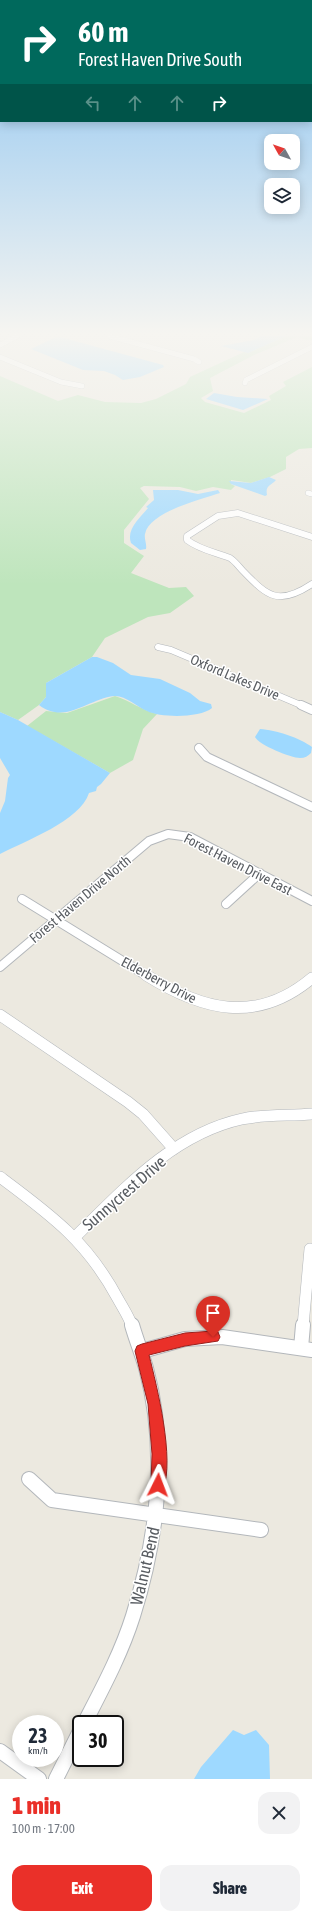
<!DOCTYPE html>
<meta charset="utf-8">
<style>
:root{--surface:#fff;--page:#f2f2f3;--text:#1f2937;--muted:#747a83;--accent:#ea3029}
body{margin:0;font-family:"Asap Condensed",sans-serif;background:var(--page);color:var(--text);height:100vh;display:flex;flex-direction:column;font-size:15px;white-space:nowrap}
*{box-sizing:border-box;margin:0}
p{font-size:13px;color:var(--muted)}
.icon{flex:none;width:22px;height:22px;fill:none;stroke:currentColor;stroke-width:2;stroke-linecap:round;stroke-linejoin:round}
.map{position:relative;height:1779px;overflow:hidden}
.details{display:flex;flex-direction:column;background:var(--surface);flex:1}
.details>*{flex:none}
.banner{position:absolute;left:0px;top:0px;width:312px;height:122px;box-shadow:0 2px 10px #0003;background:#00695c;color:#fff;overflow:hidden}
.needle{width:26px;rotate:310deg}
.tools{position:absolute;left:264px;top:134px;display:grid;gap:8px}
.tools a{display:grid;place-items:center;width:36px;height:36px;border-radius:8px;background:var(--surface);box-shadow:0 2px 10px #0003;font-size:20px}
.speed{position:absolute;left:12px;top:1715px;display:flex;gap:8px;font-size:20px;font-weight:700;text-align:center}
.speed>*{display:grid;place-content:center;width:52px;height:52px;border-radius:50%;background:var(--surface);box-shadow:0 2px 10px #0003;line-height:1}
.speed small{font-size:10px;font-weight:400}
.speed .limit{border:2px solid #111;border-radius:6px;background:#fff;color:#111}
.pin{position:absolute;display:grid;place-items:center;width:34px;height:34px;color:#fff;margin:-41px -17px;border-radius:50% 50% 50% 0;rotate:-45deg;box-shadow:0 0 4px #0007}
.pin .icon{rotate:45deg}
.me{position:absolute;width:44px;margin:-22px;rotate:3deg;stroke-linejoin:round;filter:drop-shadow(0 0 3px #0008)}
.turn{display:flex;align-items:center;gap:14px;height:84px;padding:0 12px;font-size:18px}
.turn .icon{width:52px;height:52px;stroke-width:2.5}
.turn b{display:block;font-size:28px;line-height:34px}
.lanes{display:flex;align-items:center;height:38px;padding:0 12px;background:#0003;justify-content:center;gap:20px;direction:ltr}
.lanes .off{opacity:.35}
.round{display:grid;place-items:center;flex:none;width:42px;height:42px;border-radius:12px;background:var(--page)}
.headline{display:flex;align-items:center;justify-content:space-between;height:68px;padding:0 12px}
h1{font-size:24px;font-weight:800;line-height:30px;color:var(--accent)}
.button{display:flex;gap:8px;margin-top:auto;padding:8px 12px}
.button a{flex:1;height:46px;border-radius:12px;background:var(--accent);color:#fff;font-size:16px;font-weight:800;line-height:46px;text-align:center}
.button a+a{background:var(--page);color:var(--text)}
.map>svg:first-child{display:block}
.green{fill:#bee5bc}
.water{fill:#9ed9ff}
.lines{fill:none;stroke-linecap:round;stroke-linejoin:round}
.street-far4-casing{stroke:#b3b7bb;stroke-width:5.5}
.street-far3-casing{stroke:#b3b7bb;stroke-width:7}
.street-far2-casing{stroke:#b3b7bb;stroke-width:10}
.street-far1-casing{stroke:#b3b7bb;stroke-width:12}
.street-casing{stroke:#b3b7bb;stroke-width:16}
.street-far4{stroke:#fff;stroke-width:5}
.street-far3{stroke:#fff;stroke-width:6}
.street-far2{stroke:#fff;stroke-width:8}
.street-far1{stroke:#fff;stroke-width:11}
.street{stroke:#fff;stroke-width:14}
.route{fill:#ea3029;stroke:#981f1b}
.labels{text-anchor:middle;stroke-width:3;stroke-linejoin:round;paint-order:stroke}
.street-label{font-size:14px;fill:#595d62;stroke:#fff}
.near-street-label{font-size:17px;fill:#595d62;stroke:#fff}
</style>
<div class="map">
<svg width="312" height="1779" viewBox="0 0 312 1779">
<rect width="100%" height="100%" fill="#ece9e0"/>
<path class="green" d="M 286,336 L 312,336 L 312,341 L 297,337 L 254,355 L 210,378 L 213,391 L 201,398 L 205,402 L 244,413 L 271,400 L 269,396 L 286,386 L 283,382 L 312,367 L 312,448 L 299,449 L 286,457 L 286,469 L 270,477 L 251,483 L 231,480 L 231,484 L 235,486 L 231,490 L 213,487 L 196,491 L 180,487 L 144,486 L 140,488 L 149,499 L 124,530 L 124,543 L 144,556 L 131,573 L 169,588 L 186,587 L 194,596 L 170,613 L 148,617 L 105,638 L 92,657 L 46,683 L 46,697 L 39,705 L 18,720 L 0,712 L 0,376 L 58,401 L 78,395 L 105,402 L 141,403 L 156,399 L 186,384 L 190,377 L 244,352 L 248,353 Z
M 115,696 C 130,701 142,710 157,714 L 143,729 L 133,760 L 110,773 L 27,726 L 46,711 L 67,713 Z"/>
<path class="water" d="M 261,336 L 286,336 L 248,353 L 221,346 L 254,340 Z
M 60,337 L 163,365 L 164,367 L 140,377 L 123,380 L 115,375 L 104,371 L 83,370 L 31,349 L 54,338 Z
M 214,393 L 237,397 L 268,399 L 243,410 L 206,399 Z
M 269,477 L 276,480 C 271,486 265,485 267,495 L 265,496 L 231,484 L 229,481 L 251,483 Z
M 153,490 L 178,490 L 198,494 L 218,490 L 220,493 C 202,499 149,512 145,534 C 144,539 147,544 146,549 L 140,550 L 131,543 C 126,529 140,518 148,508 L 146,507 L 154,500 Z
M 92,657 L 97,657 L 113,663 L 131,675 L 160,679 L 190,693 L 200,701 L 211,704 L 212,708 C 200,718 161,718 147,711 C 137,707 125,695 114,696 C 88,699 65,725 39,705 L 46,697 L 46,683 Z
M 0,712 L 18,720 L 110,773 L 101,784 L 97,787 L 96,791 L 89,793 C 80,821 25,841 0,854 L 0,813 L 5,801 L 8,778 L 10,775 L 0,758 Z
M 260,729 C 276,730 300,738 312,747 L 311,753 C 308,756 305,758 300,758 C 291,758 259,745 255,737 Z
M 233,1730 L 244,1735 L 256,1730 L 269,1745 L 270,1779 L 194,1779 L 201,1767 Z"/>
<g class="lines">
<defs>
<path id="street-far4" d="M 109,336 L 194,359 L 199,362
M 0,345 L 17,336
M 0,357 L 61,382 L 82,386
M 245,383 L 246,380 L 312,347
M 308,493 L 312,494"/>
<path id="street-far3" d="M 312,537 L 238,513 L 218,516 L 187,536 L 187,540 C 200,550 215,552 230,558 C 235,561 239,567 243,571 C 268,597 279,606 312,584
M 158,647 L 171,650 L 303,706"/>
<path id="street-far2" d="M 301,705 L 312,710
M 199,748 L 207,757 L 312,807
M 22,899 L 147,976
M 226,904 L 260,873
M 0,967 L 149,841 L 168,834 L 190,837 L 312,901"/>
<path id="street-far1" d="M 146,975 C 202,1010 256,1025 312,978
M 0,1015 L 128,1102 L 143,1114 L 174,1149
M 0,1177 C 51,1215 87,1241 118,1299 C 123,1308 129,1317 132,1326
M 75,1237 C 123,1190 173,1134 242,1119 C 265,1114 289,1116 312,1114
M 303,1326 L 310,1249"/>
<path id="street" d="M 301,1348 L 303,1325
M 142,1351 L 185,1339 L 222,1337 L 312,1350
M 29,1479 L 52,1500 L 261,1530
M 84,1724 C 102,1689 121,1654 133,1616 C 158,1537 168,1449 146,1368 C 142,1354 136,1339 132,1325
M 0,1751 L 39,1779
M 56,1779 L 81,1729"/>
</defs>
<use href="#street-far4" class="street-far4-casing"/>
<use href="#street-far3" class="street-far3-casing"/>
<use href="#street-far2" class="street-far2-casing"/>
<use href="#street-far1" class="street-far1-casing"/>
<use href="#street" class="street-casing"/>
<use href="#street-far4" class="street-far4"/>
<use href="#street-far3" class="street-far3"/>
<use href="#street-far2" class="street-far2"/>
<use href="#street-far1" class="street-far1"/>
<use href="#street" class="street"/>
</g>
<linearGradient id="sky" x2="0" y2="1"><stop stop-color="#8ac3f1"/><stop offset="0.57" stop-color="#f6f5f1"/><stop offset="1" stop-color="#f6f5f1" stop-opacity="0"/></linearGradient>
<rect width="312" height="585" fill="url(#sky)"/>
<path class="route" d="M 213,1331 L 218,1332 L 220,1337 L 218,1341 L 185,1346 L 149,1355 C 157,1387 175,1459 163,1490 L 158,1492 L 153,1490 L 151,1485 L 152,1454 L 148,1404 L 135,1351 L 137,1346 L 142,1344 L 185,1333 Z"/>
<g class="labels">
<g class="street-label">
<text transform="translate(235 677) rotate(23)" y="5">Oxford Lakes Drive</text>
<text transform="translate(238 864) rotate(27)" y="5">Forest Haven Drive East</text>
<text transform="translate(80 899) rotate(-40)" y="5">Forest Haven Drive North</text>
<text transform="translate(159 980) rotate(28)" y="5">Elderberry Drive</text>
</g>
<g class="near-street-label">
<text transform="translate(124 1193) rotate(-41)" y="6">Sunnycrest Drive</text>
<text transform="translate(145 1566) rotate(-77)" y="6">Walnut Bend</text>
</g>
</g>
</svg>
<div class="tools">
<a><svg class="needle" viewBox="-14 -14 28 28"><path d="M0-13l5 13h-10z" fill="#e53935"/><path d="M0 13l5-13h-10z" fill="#747a83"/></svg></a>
<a><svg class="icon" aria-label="layers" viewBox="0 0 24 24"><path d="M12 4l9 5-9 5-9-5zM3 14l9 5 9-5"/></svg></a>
</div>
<div class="speed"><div>23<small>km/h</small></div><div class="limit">30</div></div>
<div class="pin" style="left:213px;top:1337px;background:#d93025"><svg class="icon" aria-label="arrive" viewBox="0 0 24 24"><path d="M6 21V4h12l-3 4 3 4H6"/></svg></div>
<svg class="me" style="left:158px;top:1485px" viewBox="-20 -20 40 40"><path d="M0-17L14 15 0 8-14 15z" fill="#ea3029" stroke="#fff" stroke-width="4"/></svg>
<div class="banner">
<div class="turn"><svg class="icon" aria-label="right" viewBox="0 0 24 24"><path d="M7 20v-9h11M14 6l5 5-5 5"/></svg><div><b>60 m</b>Forest Haven Drive South</div></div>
<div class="lanes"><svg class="icon off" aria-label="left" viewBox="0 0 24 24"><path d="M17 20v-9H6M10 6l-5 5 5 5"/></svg><svg class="icon off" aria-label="ahead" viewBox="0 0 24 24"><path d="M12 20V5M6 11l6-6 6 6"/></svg><svg class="icon off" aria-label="ahead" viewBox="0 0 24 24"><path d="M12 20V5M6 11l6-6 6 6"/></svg><svg class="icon" aria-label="right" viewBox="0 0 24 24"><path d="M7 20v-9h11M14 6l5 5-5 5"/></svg></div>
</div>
</div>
<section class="details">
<div class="headline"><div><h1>1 min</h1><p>100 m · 17:00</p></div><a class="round"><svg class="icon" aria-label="close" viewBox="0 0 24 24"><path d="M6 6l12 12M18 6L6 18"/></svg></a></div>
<div class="button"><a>Exit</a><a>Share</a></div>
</section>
